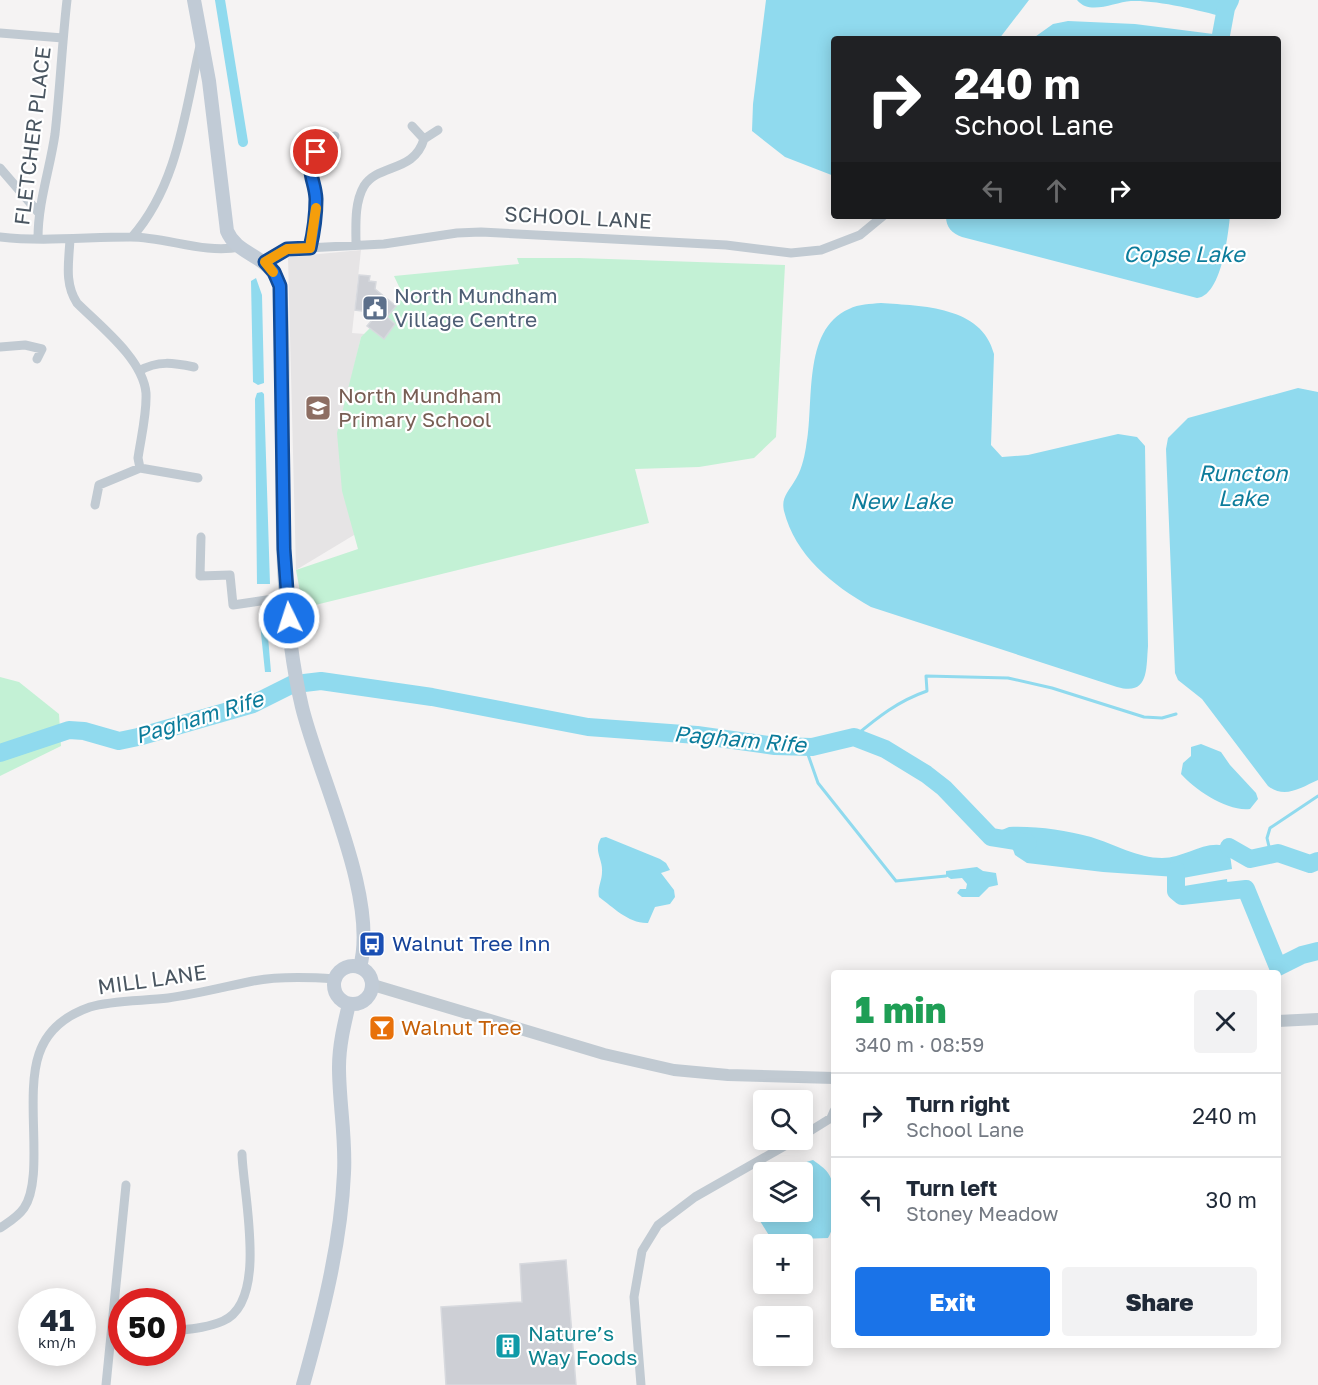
<!DOCTYPE html>
<meta charset="utf-8">
<style>
:root{--surface:#fff;--page:#f2f2f3;--text:#1f2937;--muted:#747a83;--line:#e0e1e3;--accent:#1a73e8}
body{margin:0;font-family:"Golos Text",sans-serif;background:var(--page);color:var(--text);height:100vh;display:flex;flex-direction:column;font-size:22px;white-space:nowrap}
*{box-sizing:border-box;margin:0}
p{font-size:20px;color:var(--muted)}
.icon{flex:none;width:33px;height:33px;fill:none;stroke:currentColor;stroke-width:2;stroke-linecap:round;stroke-linejoin:round}
.map{position:relative;flex:1;overflow:hidden}
.panel{position:absolute;left:831px;top:970px;width:450px;height:378px;display:flex;flex-direction:column;background:var(--surface);border-radius:6px;box-shadow:0 3px 15px #0003}
.panel>*{flex:none}
.top-card{position:absolute;left:831px;top:36px;width:450px;height:183px;border-radius:6px;box-shadow:0 3px 15px #0003;background:#202124;color:#fff;overflow:hidden}
.tools{position:absolute;left:753px;top:1090px;display:grid;gap:12px}
.tools a{display:grid;place-items:center;width:60px;height:60px;border-radius:6px;background:var(--surface);box-shadow:0 3px 15px #0003;font-size:30px}
.speed{position:absolute;left:18px;top:1288px;display:flex;gap:12px;font-size:30px;font-weight:700;text-align:center}
.speed>*{display:grid;place-content:center;width:78px;height:78px;border-radius:50%;background:var(--surface);box-shadow:0 3px 15px #0003;line-height:1}
.speed small{font-size:15px;font-weight:400}
.speed .limit{border:9px solid #d22;background:#fff;color:#111}
.pin{position:absolute;display:grid;place-items:center;width:51px;height:51px;color:#fff;margin:-26px;border:3px solid #fff;border-radius:50%;box-shadow:0 2px 6px #0007}
.me{position:absolute;width:66px;margin:-33px;rotate:356deg;stroke-linejoin:round;filter:drop-shadow(0 0 4px #0008)}
.turn{display:flex;align-items:center;gap:21px;height:126px;padding:0 24px;font-size:27px}
.turn .icon{width:78px;height:78px;stroke-width:2.5}
.turn b{display:block;font-size:42px;line-height:51px}
.lanes{display:flex;align-items:center;height:57px;padding:0 24px;background:#0003;justify-content:center;gap:30px;direction:ltr}
.lanes .off{opacity:.35}
.round{display:grid;place-items:center;flex:none;width:63px;height:63px;border-radius:6px;background:var(--page)}
.overview{display:flex;align-items:center;justify-content:space-between;height:102px;padding:0 24px}
h1{font-size:36px;font-weight:800;line-height:45px;color:#1e9e55}
.action{display:flex;gap:12px;margin-top:auto;padding:12px 24px}
.action a{flex:1;height:69px;border-radius:6px;background:var(--accent);color:#fff;font-size:24px;font-weight:800;line-height:69px;text-align:center}
.action a+a{background:var(--page);color:var(--text)}
ul{padding:0;list-style:none}
li{display:flex;align-items:center;gap:18px;height:84px;padding:0 24px;border-top:2px solid var(--line)}
li div{flex:1}
li b{display:block;font-size:22px}
li em{font-style:normal}
.map>svg:first-child{display:block}
.education{fill:#e6e4e5}
.green{fill:#c3f1d5}
.water{fill:#90daee}
.lines{fill:none;stroke-linecap:round;stroke-linejoin:round}
.stream{stroke:#90daee;stroke-width:3}
.canal{stroke:#90daee;stroke-width:10}
.river{stroke:#90daee;stroke-width:18}
.building{fill:#cdcfd5;stroke:#d7d9de;stroke-width:1.5}
.minor{stroke:#c1cad2;stroke-width:9}
.tertiary{stroke:#c1cad2;stroke-width:12}
.secondary{stroke:#c1cbd6;stroke-width:14}
.route-casing{stroke:#114b97;stroke-width:15}
.route{stroke:#1a73e8;stroke-width:10}
.slow{stroke:#f59e0b;stroke-width:10}
.labels{text-anchor:middle;stroke-width:4.5;stroke-linejoin:round;paint-order:stroke}
.street-label{font-size:21px;fill:#4a5661;stroke:#fff}
.service-label{font-size:21px;fill:#4e5e75;stroke:#fff;text-anchor:start}
.education-label{font-size:21px;fill:#785e54;stroke:#fff;text-anchor:start}
.transit-label{font-size:21px;fill:#164399;stroke:#fff;text-anchor:start}
.food-label{font-size:21px;fill:#c56008;stroke:#fff;text-anchor:start}
.culture-label{font-size:21px;fill:#0d838f;stroke:#fff;text-anchor:start}
.water-label{font-size:22px;font-style:italic;fill:#0c7c9b;stroke:#fff}
</style>
<div class="map">
<svg width="1318" height="1385" viewBox="0 0 1318 1385">
<rect width="100%" height="100%" fill="#f5f3f3"/>
<path class="education" d="M 361,250 L 352,333 L 365,334 L 361,337 L 350,384 L 354,535 L 296,570 L 288,257 Z"/>
<path class="green" d="M 517,258 L 579,258 L 785,265 L 776,437 L 754,458 L 699,467 L 635,469 L 649,523 L 303,608 L 296,570 L 358,549 L 342,491 L 337,433 L 361,337 L 403,295 L 394,276 L 519,264 Z
M 0,677 L 19,682 L 59,714 L 61,746 L 0,776 Z"/>
<path class="water" d="M 766,0 L 1029,0 L 999,39 L 834,39 L 834,176 L 785,157 L 752,131 L 753,104 Z
M 1077,0 L 1240,0 L 1234,2 L 1228,15 L 1224,17 C 1198,10 1158,0 1131,1 C 1114,2 1090,16 1077,0 Z
M 1068,21 L 1135,24 L 1221,35 L 1225,39 L 1032,39 L 1053,24 Z
M 946,216 L 1230,216 C 1228,236 1221,296 1197,298 L 962,237 C 952,233 946,228 946,216 Z
M 256,278 L 262,295 L 264,383 L 258,385 L 253,382 L 251,281 Z
M 881,303 C 922,306 982,306 994,354 L 991,445 L 1002,457 L 1028,455 L 1118,434 L 1137,437 L 1145,446 L 1148,646 C 1146,670 1149,696 1117,687 L 871,607 C 832,585 795,555 784,511 C 781,498 788,492 794,482 C 801,472 804,459 806,447 C 815,405 801,330 849,309 C 859,304 870,304 881,303 Z
M 1298,388 L 1318,392 L 1318,780 C 1300,788 1285,799 1268,786 L 1202,699 L 1178,680 L 1175,673 L 1166,449 L 1168,438 L 1188,418 Z
M 262,392 L 264,394 L 270,584 L 257,584 L 255,399 L 257,393 Z
M 266,613 L 271,672 L 265,672 L 259,614 Z
M 67,724 L 69,734 L 0,757 L 0,749 Z
M 1201,744 L 1221,752 L 1230,765 L 1256,793 L 1258,799 L 1250,809 C 1228,812 1195,790 1181,774 L 1183,763 L 1191,756 L 1191,747 Z
M 1009,827 C 1037,826 1064,830 1091,837 C 1114,844 1138,858 1162,858 C 1186,858 1206,838 1229,847 L 1232,869 L 1183,878 L 1184,886 L 1227,879 L 1228,890 L 1182,896 L 1176,891 L 1176,877 L 1103,872 L 1027,863 L 1015,855 C 1012,845 1008,840 997,838 L 997,832 Z
M 606,837 L 660,859 L 666,863 L 670,870 L 661,873 L 674,890 L 675,897 L 670,904 L 655,907 L 648,923 C 629,924 613,907 599,897 C 597,888 602,881 602,872 C 603,859 593,851 601,838 Z
M 977,867 L 983,871 L 996,873 L 998,885 L 989,887 L 979,897 L 962,897 L 957,893 L 960,889 L 966,889 L 967,884 L 962,878 L 951,879 L 946,876 L 946,871 Z
M 813,1160 C 818,1164 825,1168 828,1173 C 838,1187 837,1224 828,1238 L 772,1240 L 760,1221 L 763,1191 L 764,1212 L 802,1212 L 802,1173 L 780,1173 L 796,1165 Z"/>
<g class="lines">
<path class="stream" d="M 854,737 C 878,717 898,701 927,691 L 926,676 L 1008,678 L 1052,688 L 1144,717 L 1162,718 L 1176,714
M 805,746 L 818,783 L 896,881 L 946,876
M 1271,855 L 1267,838 L 1270,828 L 1318,796"/>
<path class="canal" d="M 220,0 L 243,142"/>
<path class="river" d="M 1221,35 L 1226,8 L 1230,0
M 304,683 L 321,681 L 432,697 L 588,727 L 697,735 L 775,746 L 812,747 L 854,737 L 885,749 L 926,774 L 944,788 L 991,837 L 1028,843
M 0,753 L 69,730 L 84,731 L 119,741 L 138,737 L 253,704 L 293,684
M 1229,847 L 1250,859 L 1278,853 L 1310,864 L 1318,861
M 1176,870 L 1176,891 L 1182,896 L 1246,889 L 1278,967 L 1302,955 L 1318,951"/>
</g>
<path class="building" d="M 359,275 L 370,276 L 369,281 L 376,282 L 375,289 L 396,306 L 387,317 L 395,324 L 384,339 L 367,326 L 378,313 L 355,310 Z
M 566,1260 L 576,1385 L 446,1385 L 441,1307 L 522,1302 L 520,1264 Z"/>
<g class="lines">
<path class="minor" d="M 0,33 L 63,38
M 310,135 L 316,152
M 424,139 L 438,130
M 0,168 L 38,212
M 0,237 C 43,242 87,237 130,237 C 167,237 203,254 240,247
M 132,237 C 178,185 185,111 200,46
M 38,238 C 38,202 50,169 55,134 C 60,89 62,44 67,0
M 70,239 C 69,261 64,283 77,303 C 100,326 143,359 146,393 C 147,414 141,437 138,458 L 140,468 L 198,478
M 356,245 C 356,227 354,203 364,186 C 379,163 414,173 424,139 L 412,126
M 310,248 C 314,231 318,214 316,196 C 315,190 312,184 311,178 C 307,158 321,148 335,136
M 265,262 L 287,249 L 384,244 L 457,233 L 481,232 L 726,245 L 791,253 L 821,250 L 860,235 L 883,216
M 0,347 L 25,345 L 42,349 L 37,359
M 139,371 C 158,360 174,363 194,367
M 95,505 L 99,485 L 140,468
M 201,537 L 200,576 L 230,575 L 233,605 L 287,597
M 802,1136 L 831,1118 L 834,1111
M 0,1228 C 9,1222 18,1217 24,1208 C 45,1177 24,1097 39,1054 C 47,1030 67,1015 90,1007 C 112,1000 144,1001 168,998 C 197,994 224,987 253,981 C 280,976 307,977 335,979
M 172,1331 C 189,1329 207,1328 223,1321 C 269,1301 243,1194 242,1154
M 106,1385 L 126,1185
M 641,1385 L 634,1297 L 642,1251 L 658,1225 L 695,1197 L 795,1140"/>
<path class="tertiary" d="M 373,985 L 604,1054 L 674,1070 L 728,1075 L 834,1078
M 1278,1021 L 1318,1019"/>
<path class="secondary" d="M 194,0 L 209,81 L 227,231 C 238,257 269,253 280,286 C 289,425 270,570 302,707 C 319,777 379,898 360,967
M334 985a19 19 0 1 1 38 0a19 19 0 1 1-38 0Z
M 303,1385 C 322,1317 341,1244 344,1173 C 346,1137 339,1103 339,1067 C 339,1046 344,1025 349,1004"/>
</g>
<g class="lines">
<defs>
<path id="route" d="M 289,618 L 284,549 L 280,286 L 274,272 L 265,262 L 287,249 L 310,248 C 314,231 316,216 316,199 C 315,179 305,173 316,152"/>
</defs>
<use href="#route" class="route-casing"/>
<use href="#route" class="route"/>
<path class="slow" d="M 273,272 L 265,262 L 287,249 L 310,248 L 316,208"/>
</g>
<defs>
<symbol id="civic-square" viewBox="-11 -11 22 22"><rect x="-9" y="-9" width="18" height="18" rx="4" fill="#5c6f8a" stroke="#fff"/><path d="M-.6-6.5H3V-4.5H.6V-3L4-1V1h2V6H-6V1h2V-1L-.6-3ZM-1.2 2.5V6h2.4V2.5Z" fill="#fff"/></symbol>
<symbol id="school-square" viewBox="-11 -11 22 22"><rect x="-9" y="-9" width="18" height="18" rx="4" fill="#8d6e63" stroke="#fff"/><path d="M0-5L7-2L0 1L-7-2ZM-4 1L0 2.5L4 1V4Q0 6-4 4Z" fill="#fff"/></symbol>
<symbol id="bus-square" viewBox="-11 -11 22 22"><rect x="-9" y="-9" width="18" height="18" rx="4" fill="#1a4fb4" stroke="#fff"/><path d="M-5-6H5V4H4V6H2V4H-2V6H-4V4H-5ZM-3.5-4V0h7V-4ZM-3.5 1.2v1.5H-2V1.2ZM2 1.2v1.5H3.5V1.2Z" fill="#fff"/></symbol>
<symbol id="bar-square" viewBox="-11 -11 22 22"><rect x="-9" y="-9" width="18" height="18" rx="4" fill="#e8710a" stroke="#fff"/><path d="M-6-5H6L.8 .8V4.5H3.5V6h-7V4.5H-.8V.8Z" fill="#fff"/></symbol>
<symbol id="building-square" viewBox="-11 -11 22 22"><rect x="-9" y="-9" width="18" height="18" rx="4" fill="#0f9aa8" stroke="#fff"/><path d="M-4-6H4V6H1V3H-1V6H-4ZM-2.5-4.3h1.7v1.8h-1.7ZM.8-4.3h1.7v1.8H.8ZM-2.5-1h1.7V.8h-1.7ZM.8-1h1.7V.8H.8Z" fill="#fff"/></symbol>
</defs>
<g fill-rule="evenodd">
<use href="#civic-square" x="360" y="293" width="30" height="30"/>
<use href="#school-square" x="303" y="393" width="30" height="30"/>
<use href="#bus-square" x="357" y="929" width="30" height="30"/>
<use href="#bar-square" x="367" y="1013" width="30" height="30"/>
<use href="#building-square" x="493" y="1331" width="30" height="30"/>
</g>
<g class="labels">
<g class="street-label">
<text transform="translate(33 136) rotate(-83)" y="7">FLETCHER PLACE</text>
<text transform="translate(578 218) rotate(3)" y="7">SCHOOL LANE</text>
<text transform="translate(152 980) rotate(-8)" y="7">MILL LANE</text>
</g>
<g class="service-label">
<text x="394" y="303">North Mundham<tspan x="394" dy="24">Village Centre</tspan></text>
</g>
<g class="education-label">
<text x="338" y="403">North Mundham<tspan x="338" dy="24">Primary School</tspan></text>
</g>
<g class="transit-label">
<text x="392" y="951">Walnut Tree Inn</text>
</g>
<g class="food-label">
<text x="401" y="1035">Walnut Tree</text>
</g>
<g class="culture-label">
<text x="528" y="1341">Nature’s<tspan x="528" dy="24">Way Foods</tspan></text>
</g>
<g class="water-label">
<text x="1184" y="262">Copse Lake</text>
<text x="1243" y="481">Runcton<tspan x="1243" dy="25">Lake</tspan></text>
<text x="901" y="509">New Lake</text>
<text transform="translate(199 717) rotate(-17)" y="8">Pagham Rife</text>
<text transform="translate(740 739) rotate(5)" y="8">Pagham Rife</text>
</g>
</g>
</svg>
<div class="tools">
<a><svg class="icon" aria-label="search" viewBox="0 0 24 24"><circle cx="10" cy="10" r="6"/><path d="M15 15l6 6"/></svg></a>
<a><svg class="icon" aria-label="layers" viewBox="0 0 24 24"><path d="M12 4l9 5-9 5-9-5zM3 14l9 5 9-5"/></svg></a>
<a>+</a>
<a>−</a>
</div>
<div class="speed"><div>41<small>km/h</small></div><div class="limit">50</div></div>
<div class="pin" style="left:316px;top:152px;background:#d93025"><svg class="icon" aria-label="arrive" viewBox="0 0 24 24"><path d="M6 21V4h12l-3 4 3 4H6"/></svg></div>
<svg class="me" style="left:289px;top:618px" viewBox="-20 -20 40 40"><circle r="17" fill="#1a73e8" stroke="#fff" stroke-width="3"/><path d="M0-11L8 9 0 5-8 9z" fill="#fff"/></svg>
<div class="top-card">
<div class="turn"><svg class="icon" aria-label="right" viewBox="0 0 24 24"><path d="M7 20v-9h11M14 6l5 5-5 5"/></svg><div><b>240 m</b>School Lane</div></div>
<div class="lanes"><svg class="icon off" aria-label="left" viewBox="0 0 24 24"><path d="M17 20v-9H6M10 6l-5 5 5 5"/></svg><svg class="icon off" aria-label="ahead" viewBox="0 0 24 24"><path d="M12 20V5M6 11l6-6 6 6"/></svg><svg class="icon" aria-label="right" viewBox="0 0 24 24"><path d="M7 20v-9h11M14 6l5 5-5 5"/></svg></div>
</div>
<section class="panel">
<div class="overview"><div><h1>1 min</h1><p>340 m · 08:59</p></div><a class="round"><svg class="icon" aria-label="close" viewBox="0 0 24 24"><path d="M6 6l12 12M18 6L6 18"/></svg></a></div>
<ul>
<li><svg class="icon" aria-label="right" viewBox="0 0 24 24"><path d="M7 20v-9h11M14 6l5 5-5 5"/></svg><div><b>Turn right</b><p>School Lane</p></div><em>240 m</em></li>
<li><svg class="icon" aria-label="left" viewBox="0 0 24 24"><path d="M17 20v-9H6M10 6l-5 5 5 5"/></svg><div><b>Turn left</b><p>Stoney Meadow</p></div><em>30 m</em></li>
</ul>
<div class="action"><a>Exit</a><a>Share</a></div>
</section>
</div>
